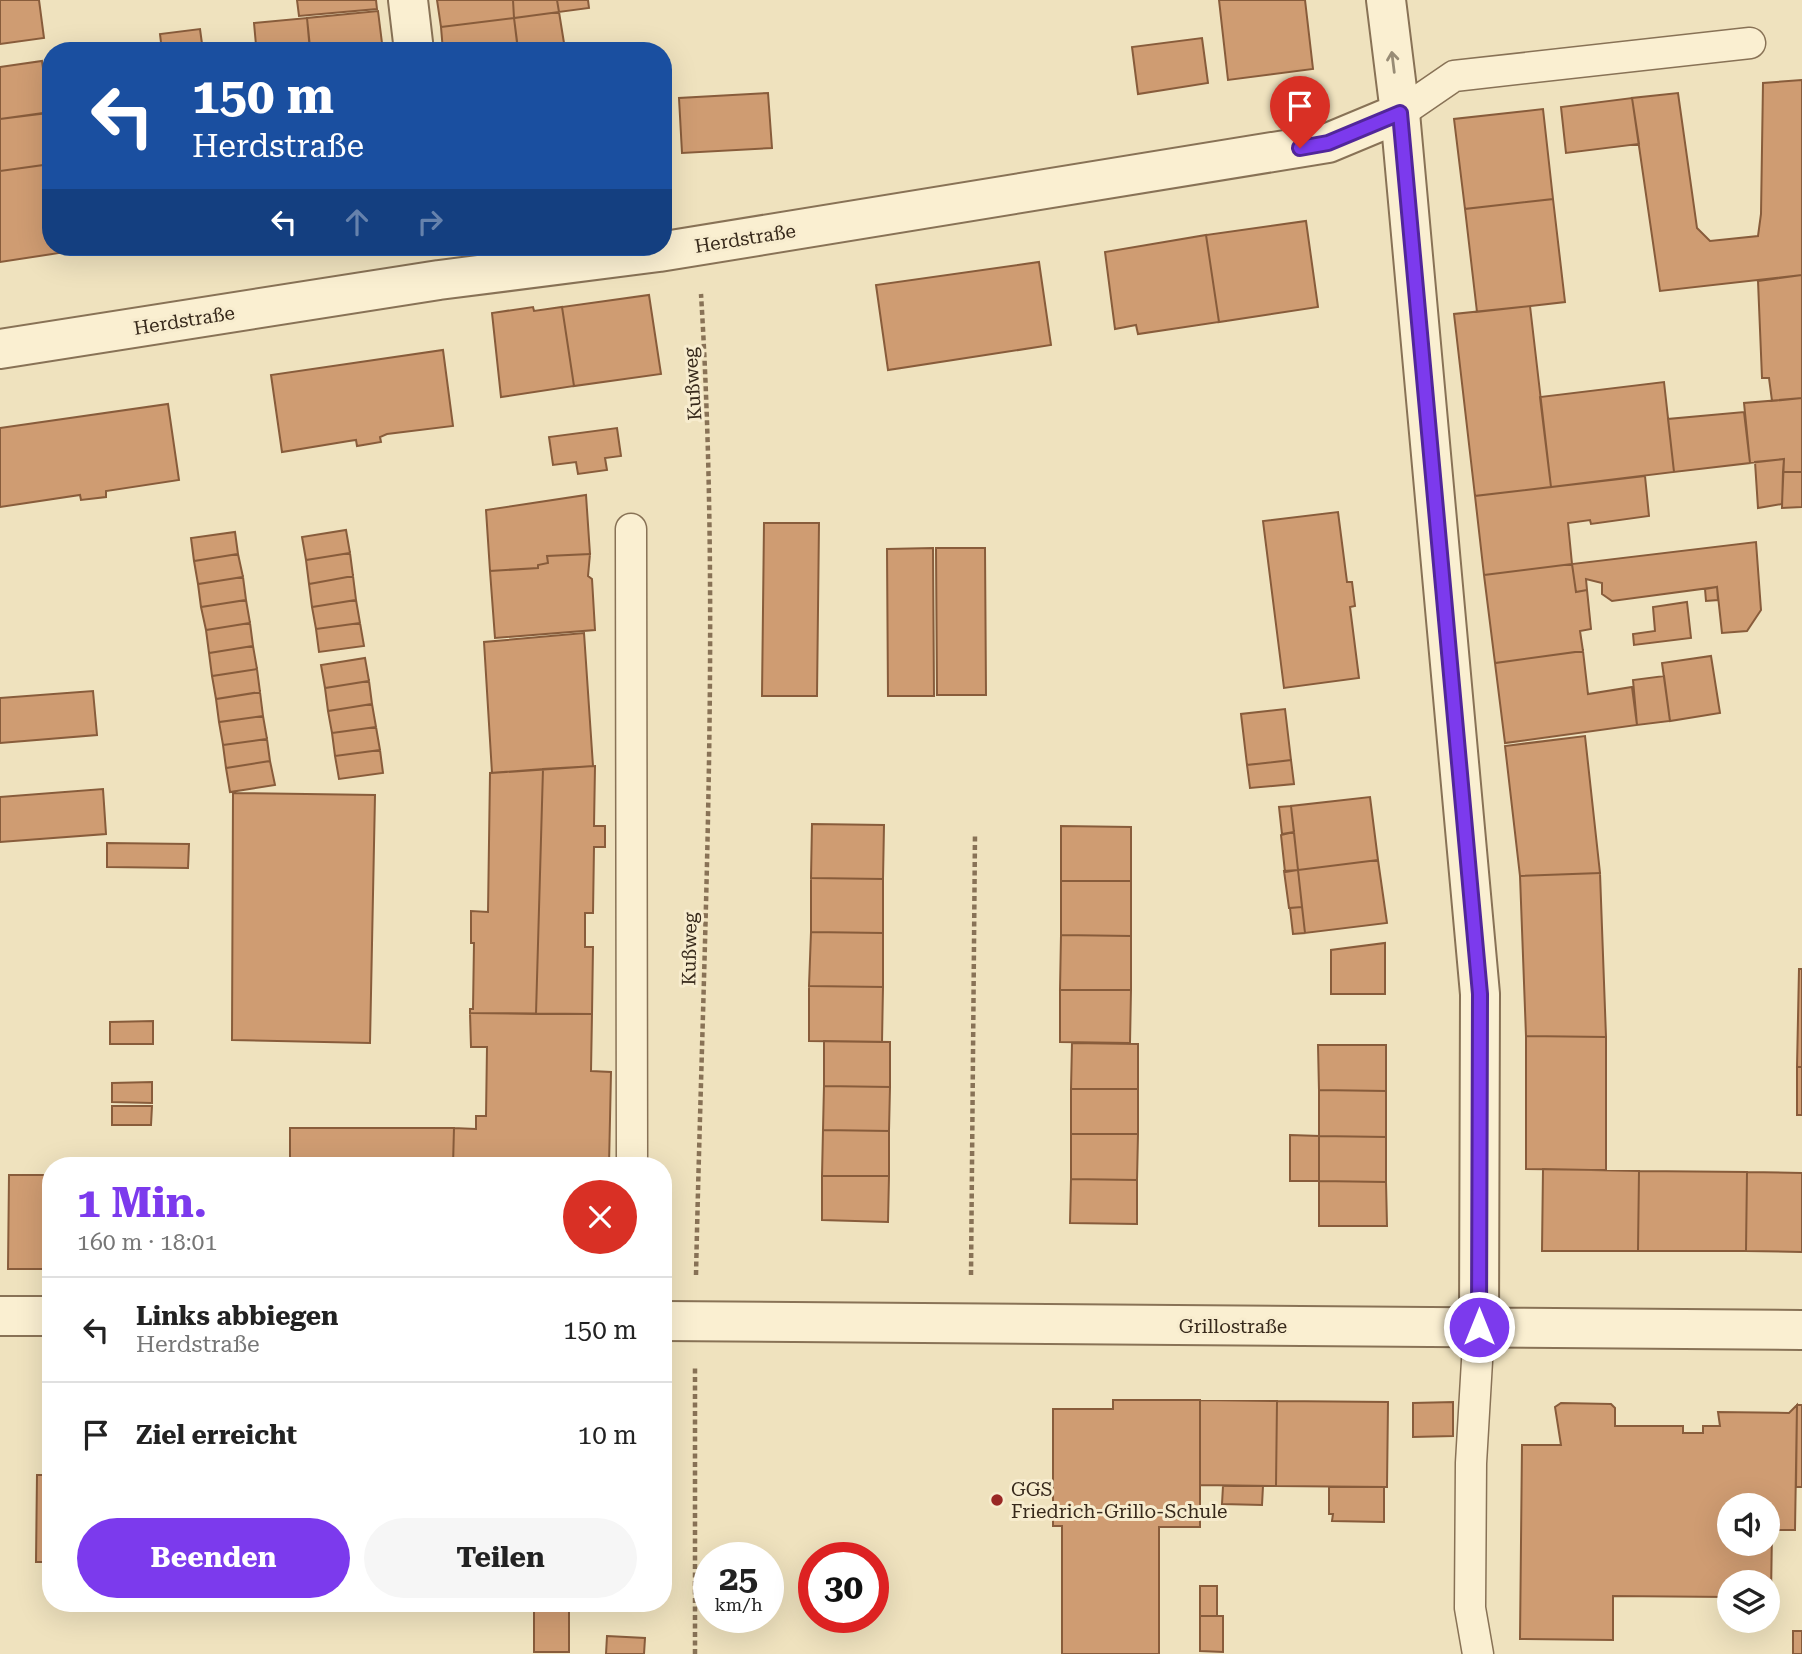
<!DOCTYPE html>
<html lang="de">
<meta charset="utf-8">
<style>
:root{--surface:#fff;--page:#f6f6f6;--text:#222;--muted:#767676;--line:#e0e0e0;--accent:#7c3aed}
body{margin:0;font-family:"Roboto Serif",serif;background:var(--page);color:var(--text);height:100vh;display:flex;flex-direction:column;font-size:26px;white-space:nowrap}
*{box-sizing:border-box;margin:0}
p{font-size:23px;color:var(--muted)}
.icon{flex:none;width:38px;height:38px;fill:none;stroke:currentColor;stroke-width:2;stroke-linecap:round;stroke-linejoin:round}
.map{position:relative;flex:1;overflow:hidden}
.sheet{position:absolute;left:42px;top:1157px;width:630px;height:455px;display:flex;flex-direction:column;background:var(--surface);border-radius:28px;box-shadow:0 7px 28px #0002}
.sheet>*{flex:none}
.banner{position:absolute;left:42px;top:42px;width:630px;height:214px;border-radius:28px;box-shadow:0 7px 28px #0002;background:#1a4fa0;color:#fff;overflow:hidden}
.fabs{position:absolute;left:1717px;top:1493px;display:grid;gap:14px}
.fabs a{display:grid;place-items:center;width:63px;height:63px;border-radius:50%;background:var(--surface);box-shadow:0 7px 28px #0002;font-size:35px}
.speed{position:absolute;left:693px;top:1542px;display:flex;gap:14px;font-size:35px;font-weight:700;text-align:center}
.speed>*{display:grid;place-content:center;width:91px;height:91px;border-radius:50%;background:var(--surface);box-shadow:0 7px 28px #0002;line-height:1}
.speed small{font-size:18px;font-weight:400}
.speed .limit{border:10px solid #d22;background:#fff;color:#111}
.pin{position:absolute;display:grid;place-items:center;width:60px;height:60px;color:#fff;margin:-72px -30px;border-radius:50% 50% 50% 0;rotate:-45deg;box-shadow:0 0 7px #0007}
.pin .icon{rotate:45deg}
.me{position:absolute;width:77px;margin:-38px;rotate:0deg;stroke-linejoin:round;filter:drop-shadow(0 0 5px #0008)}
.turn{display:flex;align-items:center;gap:24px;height:147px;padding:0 35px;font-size:32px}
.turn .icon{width:91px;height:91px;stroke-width:2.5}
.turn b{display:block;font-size:49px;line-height:60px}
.lanes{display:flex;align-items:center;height:66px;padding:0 35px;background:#0003;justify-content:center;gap:35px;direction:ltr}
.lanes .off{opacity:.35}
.round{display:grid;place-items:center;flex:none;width:74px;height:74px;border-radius:37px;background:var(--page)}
.overview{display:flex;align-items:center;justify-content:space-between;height:119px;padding:0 35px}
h1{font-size:42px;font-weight:700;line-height:52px;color:var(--accent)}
.primary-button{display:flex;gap:14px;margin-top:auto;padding:14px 35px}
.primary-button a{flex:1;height:80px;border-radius:42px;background:var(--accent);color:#fff;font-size:28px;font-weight:700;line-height:80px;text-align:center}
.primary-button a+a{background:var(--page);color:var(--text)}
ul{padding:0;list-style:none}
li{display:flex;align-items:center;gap:21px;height:105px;padding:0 35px;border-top:2px solid var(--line)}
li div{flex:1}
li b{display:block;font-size:26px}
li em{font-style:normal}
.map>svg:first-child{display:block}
.building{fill:#cf9c72;stroke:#885c3b;stroke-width:2;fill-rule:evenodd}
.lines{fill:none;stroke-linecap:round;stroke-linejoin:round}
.lane-casing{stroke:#887256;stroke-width:33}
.street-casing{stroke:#887256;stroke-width:42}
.path{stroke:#887256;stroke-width:4.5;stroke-dasharray:5 3.5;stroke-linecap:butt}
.lane{stroke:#faefd1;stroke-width:30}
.street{stroke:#faefd1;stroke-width:38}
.oneway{stroke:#988c76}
.route-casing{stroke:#51269a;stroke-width:18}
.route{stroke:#7c3aed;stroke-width:12}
.poi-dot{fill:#992724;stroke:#f7ecce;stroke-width:2.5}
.labels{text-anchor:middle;stroke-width:6;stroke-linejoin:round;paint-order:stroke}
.street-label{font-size:19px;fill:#37291b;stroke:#f7ecce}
.poi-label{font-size:19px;fill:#37291b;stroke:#f7ecce;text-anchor:start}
</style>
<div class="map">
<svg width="1802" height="1654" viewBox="0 0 1802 1654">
<rect width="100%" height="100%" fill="#efe2be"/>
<path class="building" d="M 0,0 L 39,0 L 44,38 L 0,44 Z
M 297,0 L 376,0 L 377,9 L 299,16 Z
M 437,0 L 513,0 L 514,18 L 441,27 Z
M 513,0 L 557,0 L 559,12 L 514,18 Z
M 557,0 L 588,0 L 589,8 L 559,12 Z
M 1219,0 L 1305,0 L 1313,69 L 1228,80 Z
M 378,11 L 383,51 L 310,51 L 307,18 Z
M 559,12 L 564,43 L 518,49 L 514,18 Z
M 307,18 L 310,47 L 272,51 L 271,44 L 256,45 L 254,23 Z
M 514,18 L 518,51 L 443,51 L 441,27 Z
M 200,29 L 203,51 L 162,51 L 160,34 Z
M 1202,38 L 1208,83 L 1138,94 L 1132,47 Z
M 42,61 L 49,113 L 0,119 L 0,67 Z
M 1802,80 L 1802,275 L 1660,291 L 1632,98 L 1678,93 L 1697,228 L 1710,241 L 1758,236 L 1761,214 L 1763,83 Z
M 768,93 L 772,148 L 682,153 L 679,98 Z
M 1632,98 L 1639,144 L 1566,153 L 1561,107 Z
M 1543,109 L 1553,199 L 1465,209 L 1454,119 Z
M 51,112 L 51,164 L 0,171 L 0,119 Z
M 51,164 L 51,247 L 72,247 L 72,251 L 0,262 L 0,171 Z
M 1553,199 L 1565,302 L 1477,312 L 1465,209 Z
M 1306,221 L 1318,307 L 1219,322 L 1206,235 Z
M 1206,235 L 1219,322 L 1138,334 L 1136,325 L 1115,329 L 1105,252 Z
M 1039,262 L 1051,345 L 888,370 L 876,285 Z
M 1802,275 L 1802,398 L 1772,401 L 1769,378 L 1762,378 L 1758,281 Z
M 649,295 L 661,374 L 574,386 L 562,307 Z
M 1530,306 L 1551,487 L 1475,496 L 1454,314 Z
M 533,307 L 534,311 L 562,307 L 574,386 L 501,397 L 492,313 Z
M 443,350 L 453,426 L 387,434 L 380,437 L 381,442 L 357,446 L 356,440 L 349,441 L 282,452 L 271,375 Z
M 1664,382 L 1674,472 L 1551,487 L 1540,397 Z
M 1802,398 L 1802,472 L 1783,472 L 1784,459 L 1750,463 L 1744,403 Z
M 168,404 L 179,480 L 106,491 L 106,497 L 81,500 L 80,495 L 0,507 L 0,428 Z
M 1744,412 L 1750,463 L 1674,472 L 1668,419 Z
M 617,428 L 621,456 L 605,458 L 607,470 L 578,474 L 576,462 L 553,465 L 549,437 Z
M 1784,459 L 1782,504 L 1758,508 L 1755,462 Z
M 1783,472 L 1802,472 L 1802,507 L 1782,508 Z
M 1645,476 L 1649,516 L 1591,524 L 1590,520 L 1568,523 L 1572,564 L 1484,575 L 1475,496 Z
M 586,495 L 590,554 L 547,556 L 548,563 L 538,565 L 538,568 L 490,571 L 486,510 Z
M 1338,512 L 1347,582 L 1352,582 L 1355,606 L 1350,607 L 1359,678 L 1284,688 L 1263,521 Z
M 764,523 L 819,523 L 817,696 L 762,696 Z
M 346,530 L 350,553 L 306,560 L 302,537 Z
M 235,532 L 238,554 L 194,561 L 191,538 Z
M 1756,542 L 1761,610 L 1747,631 L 1722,633 L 1717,587 L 1612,601 L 1602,594 L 1602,583 L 1586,579 L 1587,590 L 1576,592 L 1572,564 Z
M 933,548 L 934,696 L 888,696 L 887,549 Z
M 936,548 L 985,548 L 986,695 L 937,695 Z
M 350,553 L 353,576 L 309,584 L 306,560 Z
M 238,554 L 243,577 L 198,584 L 194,561 Z
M 590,554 L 588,576 L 592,579 L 595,630 L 495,638 L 490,571 L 538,568 L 538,565 L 548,563 L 547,556 Z
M 1572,564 L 1576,592 L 1587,590 L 1591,629 L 1580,631 L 1583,651 L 1495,663 L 1484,575 Z
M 353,576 L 356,600 L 312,607 L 309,584 Z
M 243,577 L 246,600 L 201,607 L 198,584 Z
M 1717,587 L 1718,600 L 1706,601 L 1705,589 Z
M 246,600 L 250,623 L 206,630 L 201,607 Z
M 356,600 L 360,623 L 316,629 L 312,607 Z
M 1687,602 L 1691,638 L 1634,645 L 1633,634 L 1655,631 L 1653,607 Z
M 250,623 L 253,646 L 209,653 L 206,630 Z
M 360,623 L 364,646 L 319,652 L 316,629 Z
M 584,633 L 593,766 L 492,773 L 484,642 Z
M 253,646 L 257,669 L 212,676 L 209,653 Z
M 1583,651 L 1588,694 L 1632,687 L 1637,725 L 1505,743 L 1495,663 Z
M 1711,656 L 1720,713 L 1670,721 L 1662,663 Z
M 365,658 L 369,681 L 325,688 L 321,665 Z
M 257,669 L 260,692 L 216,699 L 212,676 Z
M 1664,676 L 1670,721 L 1637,725 L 1633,680 Z
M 369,681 L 372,704 L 328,711 L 325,688 Z
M 93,691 L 97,735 L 0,743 L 0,698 Z
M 260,692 L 263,716 L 219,722 L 216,699 Z
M 372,704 L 376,727 L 332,733 L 328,711 Z
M 1285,709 L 1291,760 L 1247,765 L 1241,714 Z
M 263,716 L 267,739 L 223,745 L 219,722 Z
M 376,727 L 380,750 L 335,756 L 332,733 Z
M 1585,736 L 1600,873 L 1520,876 L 1505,746 Z
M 267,739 L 270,761 L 226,768 L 223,745 Z
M 380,750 L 383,773 L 339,779 L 335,756 Z
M 1291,760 L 1294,784 L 1250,788 L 1247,765 Z
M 270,761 L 275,785 L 230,792 L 226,768 Z
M 595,766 L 594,826 L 605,826 L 605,847 L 594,847 L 593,913 L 585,913 L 585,947 L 593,947 L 592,1014 L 536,1014 L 543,769 Z
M 543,769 L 536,1014 L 470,1013 L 470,1009 L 473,1009 L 474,943 L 471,943 L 471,911 L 488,912 L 490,773 Z
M 103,789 L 106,834 L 0,842 L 0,797 Z
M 233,793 L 375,795 L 370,1043 L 232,1040 Z
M 1370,797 L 1378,860 L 1298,870 L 1291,806 Z
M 1291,806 L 1294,832 L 1282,834 L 1279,807 Z
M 812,824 L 884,825 L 883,879 L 811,878 Z
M 1061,826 L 1131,827 L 1131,881 L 1061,881 Z
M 1294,832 L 1298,870 L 1285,872 L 1281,835 Z
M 107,843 L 189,844 L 188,868 L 107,867 Z
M 1378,860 L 1387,923 L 1305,933 L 1298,870 Z
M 1298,870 L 1302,907 L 1289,908 L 1284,871 Z
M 1600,873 L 1606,1037 L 1526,1036 L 1520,876 Z
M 811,878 L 883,879 L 883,933 L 811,932 Z
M 1061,881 L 1131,881 L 1131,936 L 1061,935 Z
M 1302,907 L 1305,933 L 1293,934 L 1290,908 Z
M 811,932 L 883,933 L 883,987 L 809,986 Z
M 1061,935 L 1131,936 L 1131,990 L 1060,990 Z
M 1385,943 L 1385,994 L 1331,994 L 1331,950 Z
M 1799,969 L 1802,969 L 1802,1067 L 1797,1067 Z
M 809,986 L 883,987 L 882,1042 L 809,1041 Z
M 1060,990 L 1131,990 L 1130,1043 L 1060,1042 Z
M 470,1013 L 592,1014 L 591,1071 L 611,1072 L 609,1166 L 453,1166 L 454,1128 L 476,1129 L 476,1116 L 486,1116 L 487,1047 L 471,1047 Z
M 153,1021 L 153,1044 L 110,1044 L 110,1022 Z
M 1526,1036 L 1606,1037 L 1606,1170 L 1526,1169 Z
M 824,1041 L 890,1042 L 890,1087 L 824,1086 Z
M 1072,1043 L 1138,1044 L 1138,1089 L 1071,1089 Z
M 1318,1045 L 1386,1045 L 1386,1091 L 1319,1090 Z
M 1797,1067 L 1802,1067 L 1802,1115 L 1797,1115 Z
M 152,1082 L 152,1103 L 112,1102 L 112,1083 Z
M 824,1086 L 890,1087 L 889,1131 L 823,1130 Z
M 1071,1089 L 1138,1089 L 1138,1134 L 1071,1134 Z
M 1319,1090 L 1386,1091 L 1386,1137 L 1319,1136 Z
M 112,1106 L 152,1106 L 151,1125 L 112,1125 Z
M 290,1128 L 454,1128 L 453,1166 L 290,1166 Z
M 823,1130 L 889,1131 L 889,1176 L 822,1176 Z
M 1071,1134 L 1138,1134 L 1137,1180 L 1071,1179 Z
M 1290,1135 L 1319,1136 L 1319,1181 L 1290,1181 Z
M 1319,1136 L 1386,1137 L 1386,1182 L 1319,1181 Z
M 1543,1169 L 1639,1171 L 1638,1251 L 1542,1251 Z
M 1639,1171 L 1747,1172 L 1746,1251 L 1638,1251 Z
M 1747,1172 L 1802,1173 L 1802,1252 L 1746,1251 Z
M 9,1175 L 51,1175 L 51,1269 L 8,1269 Z
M 822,1176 L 889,1176 L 888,1222 L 822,1220 Z
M 1071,1179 L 1137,1180 L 1137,1224 L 1070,1223 Z
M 1319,1181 L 1386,1182 L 1387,1226 L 1319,1226 Z
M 1113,1400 L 1200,1400 L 1200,1527 L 1159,1527 L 1159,1654 L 1062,1654 L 1062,1526 L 1053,1526 L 1053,1409 L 1113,1409 Z
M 1200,1400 L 1277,1401 L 1276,1486 L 1200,1485 Z
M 1277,1401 L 1388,1402 L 1387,1487 L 1276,1486 Z
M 1453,1402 L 1453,1436 L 1413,1437 L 1413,1403 Z
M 1561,1403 L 1611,1404 L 1615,1408 L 1615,1426 L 1683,1426 L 1683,1433 L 1703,1433 L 1703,1426 L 1720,1426 L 1718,1412 L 1789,1413 L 1797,1405 L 1795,1530 L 1772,1530 L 1771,1597 L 1768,1597 L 1768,1582 L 1729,1582 L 1729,1597 L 1613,1596 L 1613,1640 L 1520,1639 L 1522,1445 L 1561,1445 L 1555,1407 ZM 1729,1505 L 1768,1505 L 1768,1544 L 1729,1544 Z
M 1797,1405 L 1802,1405 L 1802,1487 L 1796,1487 Z
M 37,1475 L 51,1475 L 51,1562 L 36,1562 Z
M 1223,1486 L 1263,1486 L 1262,1505 L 1222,1504 Z
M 1329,1487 L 1384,1487 L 1384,1522 L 1332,1521 L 1333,1514 L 1329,1514 Z
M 1200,1586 L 1217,1586 L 1217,1616 L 1200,1616 Z
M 534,1603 L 569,1603 L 569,1652 L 534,1652 Z
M 1200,1616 L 1223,1616 L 1223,1652 L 1200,1651 Z
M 1793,1631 L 1802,1631 L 1802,1654 L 1793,1654 Z
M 607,1636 L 645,1638 L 644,1654 L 606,1654 Z"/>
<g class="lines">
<defs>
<path id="lane" d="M 1400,113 L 1454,76 L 1750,43
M 631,529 L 632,1166
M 1478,1654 L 1470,1608 L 1471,1463 L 1479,1327"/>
<path id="street" d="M 408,0 L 414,51
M 1386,0 L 1400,113 L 1480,994 L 1479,1327
M 0,349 L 439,280 L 659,252 L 1328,143 L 1400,113
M 0,1316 L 51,1316
M 663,1321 L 1802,1330"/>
</defs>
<use href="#lane" class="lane-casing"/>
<use href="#street" class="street-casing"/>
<path class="path" d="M 696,1275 C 703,948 721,620 701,294
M 971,1275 L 975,834
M 695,1654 L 695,1368"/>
<use href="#lane" class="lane"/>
<use href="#street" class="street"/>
</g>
<defs><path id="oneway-shaft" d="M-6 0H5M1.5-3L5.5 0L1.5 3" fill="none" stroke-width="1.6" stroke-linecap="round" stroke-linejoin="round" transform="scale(1.75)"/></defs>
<use class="oneway" href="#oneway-shaft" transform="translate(1393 62) rotate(-97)"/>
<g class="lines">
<defs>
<path id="route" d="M 1300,148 L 1328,143 L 1400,113 L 1480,994 L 1479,1327"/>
</defs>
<use href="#route" class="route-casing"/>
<use href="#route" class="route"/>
</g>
<circle class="poi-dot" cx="997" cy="1500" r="7"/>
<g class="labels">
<g class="street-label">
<text transform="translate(745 238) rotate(-9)" y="7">Herdstraße</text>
<text transform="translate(184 320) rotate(-9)" y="7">Herdstraße</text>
<text transform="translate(692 384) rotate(-94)" y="7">Kußweg</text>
<text transform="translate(689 949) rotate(-89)" y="7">Kußweg</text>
<text x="1233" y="1333">Grillostraße</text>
</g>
<g class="poi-label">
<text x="1011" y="1496">GGS<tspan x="1011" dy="22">Friedrich-Grillo-Schule</tspan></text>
</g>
</g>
</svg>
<div class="fabs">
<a><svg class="icon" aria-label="sound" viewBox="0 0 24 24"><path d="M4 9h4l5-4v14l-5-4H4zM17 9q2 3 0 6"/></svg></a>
<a><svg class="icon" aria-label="layers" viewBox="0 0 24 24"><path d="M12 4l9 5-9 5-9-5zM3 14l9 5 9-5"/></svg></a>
</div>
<div class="speed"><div>25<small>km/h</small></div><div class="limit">30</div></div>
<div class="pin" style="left:1300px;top:148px;background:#d93025"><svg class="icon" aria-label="arrive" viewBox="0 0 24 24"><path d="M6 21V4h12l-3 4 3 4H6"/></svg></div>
<svg class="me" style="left:1479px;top:1327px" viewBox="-20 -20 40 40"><circle r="17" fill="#7c3aed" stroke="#fff" stroke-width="3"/><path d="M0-11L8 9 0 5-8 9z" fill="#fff"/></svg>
<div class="banner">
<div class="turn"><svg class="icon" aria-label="left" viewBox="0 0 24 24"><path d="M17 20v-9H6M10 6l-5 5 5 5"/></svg><div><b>150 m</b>Herdstraße</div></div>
<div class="lanes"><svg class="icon" aria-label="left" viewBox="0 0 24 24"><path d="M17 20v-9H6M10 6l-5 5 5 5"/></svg><svg class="icon off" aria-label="ahead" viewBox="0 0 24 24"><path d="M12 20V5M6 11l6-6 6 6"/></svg><svg class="icon off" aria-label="right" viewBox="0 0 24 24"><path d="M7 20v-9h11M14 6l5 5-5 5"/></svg></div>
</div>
<section class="sheet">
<div class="overview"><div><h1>1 Min.</h1><p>160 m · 18:01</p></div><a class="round" style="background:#d93025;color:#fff"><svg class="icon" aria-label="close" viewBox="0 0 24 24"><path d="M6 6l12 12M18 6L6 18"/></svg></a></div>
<ul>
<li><svg class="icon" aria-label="left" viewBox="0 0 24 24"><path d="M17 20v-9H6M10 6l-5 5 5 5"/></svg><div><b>Links abbiegen</b><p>Herdstraße</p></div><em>150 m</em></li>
<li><svg class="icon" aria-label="arrive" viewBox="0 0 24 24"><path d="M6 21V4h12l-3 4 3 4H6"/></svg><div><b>Ziel erreicht</b></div><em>10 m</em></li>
</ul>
<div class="primary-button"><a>Beenden</a><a>Teilen</a></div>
</section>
</div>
